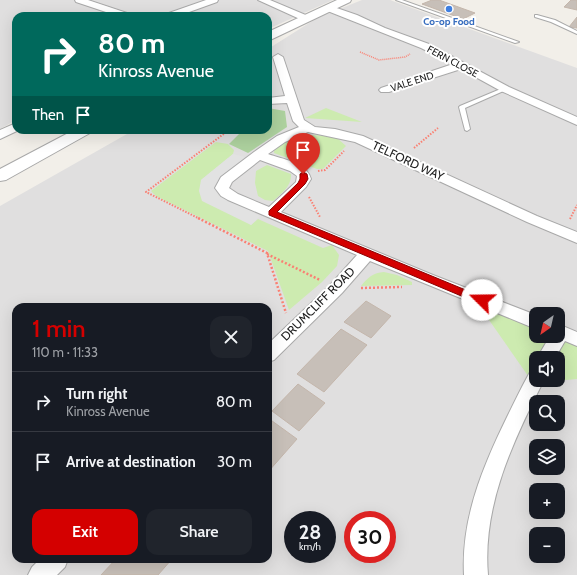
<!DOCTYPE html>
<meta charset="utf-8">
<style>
:root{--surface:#171b24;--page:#20242c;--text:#f1f3f6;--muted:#9ea1a6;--line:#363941;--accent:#d40000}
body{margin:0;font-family:Cabin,sans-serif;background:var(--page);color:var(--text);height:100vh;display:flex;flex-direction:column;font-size:15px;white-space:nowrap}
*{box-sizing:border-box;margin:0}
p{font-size:13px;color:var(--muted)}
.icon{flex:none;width:22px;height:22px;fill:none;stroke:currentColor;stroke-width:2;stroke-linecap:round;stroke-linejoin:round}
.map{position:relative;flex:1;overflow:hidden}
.details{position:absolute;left:12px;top:303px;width:260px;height:260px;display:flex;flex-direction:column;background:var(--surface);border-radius:12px;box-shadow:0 4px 16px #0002}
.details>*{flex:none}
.guide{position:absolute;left:12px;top:12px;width:260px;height:122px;border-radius:12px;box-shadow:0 4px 16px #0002;background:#00695c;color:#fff;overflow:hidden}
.needle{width:26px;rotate:214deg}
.buttons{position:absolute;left:529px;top:307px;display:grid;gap:8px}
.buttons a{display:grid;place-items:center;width:36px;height:36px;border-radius:8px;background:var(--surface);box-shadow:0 4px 16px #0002;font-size:20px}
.speed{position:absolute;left:284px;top:511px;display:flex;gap:8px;font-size:20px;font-weight:700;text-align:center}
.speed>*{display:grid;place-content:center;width:52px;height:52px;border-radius:50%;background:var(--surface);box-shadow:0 4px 16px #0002;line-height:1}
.speed small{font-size:10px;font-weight:400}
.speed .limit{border:6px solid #d22;background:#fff;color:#111}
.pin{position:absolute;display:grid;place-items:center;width:34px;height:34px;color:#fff;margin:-41px -17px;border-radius:50% 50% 50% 0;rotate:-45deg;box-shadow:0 0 4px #0007}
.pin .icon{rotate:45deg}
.me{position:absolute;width:44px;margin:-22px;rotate:292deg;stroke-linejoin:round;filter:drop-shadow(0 0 3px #0008)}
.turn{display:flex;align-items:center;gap:14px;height:84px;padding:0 20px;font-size:18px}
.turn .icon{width:52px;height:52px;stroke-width:2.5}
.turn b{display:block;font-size:28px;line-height:34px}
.then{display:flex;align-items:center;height:38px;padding:0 20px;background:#0003;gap:8px;font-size:15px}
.round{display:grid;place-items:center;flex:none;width:42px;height:42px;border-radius:12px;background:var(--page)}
.head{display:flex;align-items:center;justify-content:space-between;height:68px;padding:0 20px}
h1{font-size:24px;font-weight:600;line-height:30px;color:var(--accent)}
.cta{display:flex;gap:8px;margin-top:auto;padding:8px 20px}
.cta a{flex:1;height:46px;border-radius:12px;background:var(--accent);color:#fff;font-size:16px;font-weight:600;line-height:46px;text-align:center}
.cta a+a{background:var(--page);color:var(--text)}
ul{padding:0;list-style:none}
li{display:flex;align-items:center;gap:12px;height:60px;padding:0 20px;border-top:1px solid var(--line)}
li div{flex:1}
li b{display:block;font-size:15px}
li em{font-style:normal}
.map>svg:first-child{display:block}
.residential{fill:#e0dfdf;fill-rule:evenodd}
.grass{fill:#cdebb0;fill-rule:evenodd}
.forest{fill:#add19e}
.parking{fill:#e2e2e2}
.building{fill:#c7bfb8;stroke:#c4b6ab}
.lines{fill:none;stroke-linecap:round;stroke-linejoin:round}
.service-casing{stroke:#a9a9a9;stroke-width:2}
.minor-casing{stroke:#a9a9a9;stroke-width:2}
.tertiary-casing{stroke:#a9a9a9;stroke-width:2}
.path-far2{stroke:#fa8072;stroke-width:1.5;stroke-dasharray:1 1;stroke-linecap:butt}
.path-far1{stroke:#fa8072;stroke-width:2;stroke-dasharray:1.5 1.5;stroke-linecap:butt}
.path{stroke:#fa8072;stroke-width:2.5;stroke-dasharray:2 2;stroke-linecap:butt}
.service{fill:#fff;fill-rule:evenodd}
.minor{fill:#fff;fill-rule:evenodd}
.tertiary{fill:#fff;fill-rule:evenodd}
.route{fill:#d40000;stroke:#8a0000}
.shop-dot{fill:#3f7fe0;stroke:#fff;stroke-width:1.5}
.labels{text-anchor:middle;stroke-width:4;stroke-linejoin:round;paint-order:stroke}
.far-shop-label{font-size:10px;font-weight:bold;fill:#366cbe;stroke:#fff}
.far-street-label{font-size:10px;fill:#222;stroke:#fff}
.street-label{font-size:12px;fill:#222;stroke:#fff}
</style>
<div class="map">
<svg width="577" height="575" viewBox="0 0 577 575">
<rect width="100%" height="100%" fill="#f2efe9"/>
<path class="residential" d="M 0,0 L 333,0 L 268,29 L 268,16 L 16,16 L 16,120 L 0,129 Z
M 362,0 L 390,0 L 577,68 L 577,575 L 0,575 L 0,206 L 134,130 L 268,130 L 268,49 L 317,18 ZM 16,307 L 268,307 L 268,559 L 16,559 ZM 536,314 L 558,314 L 558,336 L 536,336 ZM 536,358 L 558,358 L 558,380 L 536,380 ZM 536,402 L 558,402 L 558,424 L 536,424 ZM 536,446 L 558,446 L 558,468 L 536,468 ZM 536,490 L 558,490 L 558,512 L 536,512 ZM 293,520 L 327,520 L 327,554 L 293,554 ZM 353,520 L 387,520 L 387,554 L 353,554 ZM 536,534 L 558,534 L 558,556 L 536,556 Z"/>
<path class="grass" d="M 326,108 L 362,122 L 305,118 Z
M 310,135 L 335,136 L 346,146 L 323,169 L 317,169 L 274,153 L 274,151 C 283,141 297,137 310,135 Z
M 216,142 L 228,144 L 234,150 L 233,154 L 201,180 L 251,225 L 258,219 L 323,248 L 332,245 L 339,255 L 337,266 L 322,282 L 289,310 L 268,251 L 156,196 L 151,191 Z
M 267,165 L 291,174 C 292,186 281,194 273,201 L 265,200 L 258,196 L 255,183 L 256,171 Z
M 384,272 L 397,275 L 412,282 L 412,285 L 361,286 C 368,277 373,273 384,272 Z
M 473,297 L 536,323 L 536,336 L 558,336 L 577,340 L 577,379 L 533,383 ZM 536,358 L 558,358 L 558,380 L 536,380 Z"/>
<path class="forest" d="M 268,108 L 285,111 L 287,127 L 248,153 L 229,144 L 243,130 L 268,130 Z"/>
<path class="parking" d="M 233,154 L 245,157 L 217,184 L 218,195 L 260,216 L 251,225 L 202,201 L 199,191 L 201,180 Z"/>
<path class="building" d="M 432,0 L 439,0 L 475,13 L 463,19 L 422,4 Z
M 571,0 L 577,0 L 577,10 L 564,7 Z
M 577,17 L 577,28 L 569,27 Z
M 366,301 L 391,316 L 371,338 L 344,322 Z
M 341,329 L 367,345 L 324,392 L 297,374 Z
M 298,384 L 325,403 L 299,431 L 272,411 Z
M 268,418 L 297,439 L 268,472 Z
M 116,559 L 172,559 L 158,575 L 101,575 Z"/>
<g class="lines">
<defs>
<path id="service" d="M 396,0 L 402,0 L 519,42 L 515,43 Z
M 537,15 L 555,20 L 577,31 L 577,34 L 551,22 L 535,17 L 535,15 Z
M 503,88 L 508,89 L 465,108 L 470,129 L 467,131 L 465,130 L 459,107 L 460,106 Z"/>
<path id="minor" d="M 75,0 L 88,0 L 130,14 L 132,16 L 118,16 L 76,2 Z
M 206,0 L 218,0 L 217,2 L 178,16 L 164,16 L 166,14 Z
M 258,0 L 270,0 L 308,16 L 310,18 L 305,21 L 302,20 Z
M 328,5 L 357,15 L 385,28 L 429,44 L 509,87 L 577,117 L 577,125 L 501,91 L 461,69 L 389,92 L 381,92 L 379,90 L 381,88 L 453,64 L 421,48 L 325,10 L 324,8 Z
M 278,54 L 283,57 L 304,120 L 315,127 L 335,129 L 363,136 L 537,216 L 577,232 L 577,243 L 527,222 L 355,142 L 308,132 L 285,142 L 268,154 C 281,159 307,162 311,179 L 306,187 L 281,212 L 433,275 L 536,315 L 536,329 L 370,261 L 342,293 L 274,360 L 268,362 L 268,344 L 330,285 L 357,255 L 228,200 L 221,196 L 215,188 L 221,177 L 254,152 L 277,136 L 299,127 L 293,121 L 287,103 L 268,104 L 268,98 L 285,96 L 273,57 ZM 260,160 L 290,171 L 297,176 L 296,182 L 269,207 L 238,194 L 229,188 L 232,182 Z
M 16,123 L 16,130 L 19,130 L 0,139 L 0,130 Z
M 558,324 L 577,332 L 577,346 L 565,341 L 555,358 L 537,358 L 550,336 L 558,336 Z
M 536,369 L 536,380 L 544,380 C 513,441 482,506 488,575 L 464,575 C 461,518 483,466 508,415 C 515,401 522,386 530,372 Z
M 40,559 L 68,559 L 65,567 L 57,575 L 28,575 L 32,567 Z"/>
<path id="tertiary" d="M 337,0 L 351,0 L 350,2 L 268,41 L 268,32 Z
M 74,130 L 93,130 L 90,133 L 6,180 L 0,181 L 0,169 Z"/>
</defs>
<use href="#service" class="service-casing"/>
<use href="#minor" class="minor-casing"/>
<use href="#tertiary" class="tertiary-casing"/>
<path class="path-far2" d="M 360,52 L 379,60 L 405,57 L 410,54"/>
<path class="path-far1" d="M 414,148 L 438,128
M 318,171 L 325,170 L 344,151
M 309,197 L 320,217
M 200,219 L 146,192 L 229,130
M 570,219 L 577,205"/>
<path class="path" d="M 198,218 L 267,253 L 286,313
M 267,254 L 320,280
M 361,288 L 402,287"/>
<use href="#service" class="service"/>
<use href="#minor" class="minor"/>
<use href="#tertiary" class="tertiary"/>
</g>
<path class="route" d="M 303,172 L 307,174 L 308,179 L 305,184 L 277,212 L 485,298 L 486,300 L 485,303 L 478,303 L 269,215 L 269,211 L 298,183 L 300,179 L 300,174 Z"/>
<circle class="shop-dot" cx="449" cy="9" r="4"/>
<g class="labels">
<g class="far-shop-label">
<text x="449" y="25">Co-op Food</text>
</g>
<g class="far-street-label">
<text transform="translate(453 61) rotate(28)" y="4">FERN CLOSE</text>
<text transform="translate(412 81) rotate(-18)" y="4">VALE END</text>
</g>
<g class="street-label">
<text transform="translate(408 161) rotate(25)" y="4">TELFORD WAY</text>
<text transform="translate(318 304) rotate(-45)" y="4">DRUMCLIFF ROAD</text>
</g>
</g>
</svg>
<div class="buttons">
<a><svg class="needle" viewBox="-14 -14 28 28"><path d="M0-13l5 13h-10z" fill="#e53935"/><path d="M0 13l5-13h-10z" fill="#9ea1a6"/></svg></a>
<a><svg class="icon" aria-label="sound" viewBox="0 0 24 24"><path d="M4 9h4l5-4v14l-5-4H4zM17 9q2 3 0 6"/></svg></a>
<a><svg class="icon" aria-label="search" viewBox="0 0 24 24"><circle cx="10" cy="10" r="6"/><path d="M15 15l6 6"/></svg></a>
<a><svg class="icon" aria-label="layers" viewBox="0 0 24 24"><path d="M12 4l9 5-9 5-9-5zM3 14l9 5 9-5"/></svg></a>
<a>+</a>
<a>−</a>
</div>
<div class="speed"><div>28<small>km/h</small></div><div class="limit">30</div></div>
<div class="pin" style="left:303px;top:174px;background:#d93025"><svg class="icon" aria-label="arrive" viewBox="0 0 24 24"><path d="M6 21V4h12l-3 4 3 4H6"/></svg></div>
<svg class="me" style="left:482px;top:300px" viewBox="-20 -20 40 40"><circle r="19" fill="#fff"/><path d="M0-13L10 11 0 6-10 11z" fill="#d40000"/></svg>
<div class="guide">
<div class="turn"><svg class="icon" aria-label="right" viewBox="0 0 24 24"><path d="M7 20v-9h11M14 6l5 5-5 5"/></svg><div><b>80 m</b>Kinross Avenue</div></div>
<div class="then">Then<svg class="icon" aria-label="arrive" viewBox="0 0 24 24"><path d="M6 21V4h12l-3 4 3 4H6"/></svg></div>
</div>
<section class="details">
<div class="head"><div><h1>1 min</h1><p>110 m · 11:33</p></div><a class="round"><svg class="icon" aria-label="close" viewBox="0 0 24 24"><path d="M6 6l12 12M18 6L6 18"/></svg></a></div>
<ul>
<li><svg class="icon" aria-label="right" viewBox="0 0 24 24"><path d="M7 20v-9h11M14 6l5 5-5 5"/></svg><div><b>Turn right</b><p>Kinross Avenue</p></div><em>80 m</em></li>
<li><svg class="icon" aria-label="arrive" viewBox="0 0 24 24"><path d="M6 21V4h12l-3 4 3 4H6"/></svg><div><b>Arrive at destination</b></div><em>30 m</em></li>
</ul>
<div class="cta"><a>Exit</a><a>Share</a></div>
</section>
</div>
